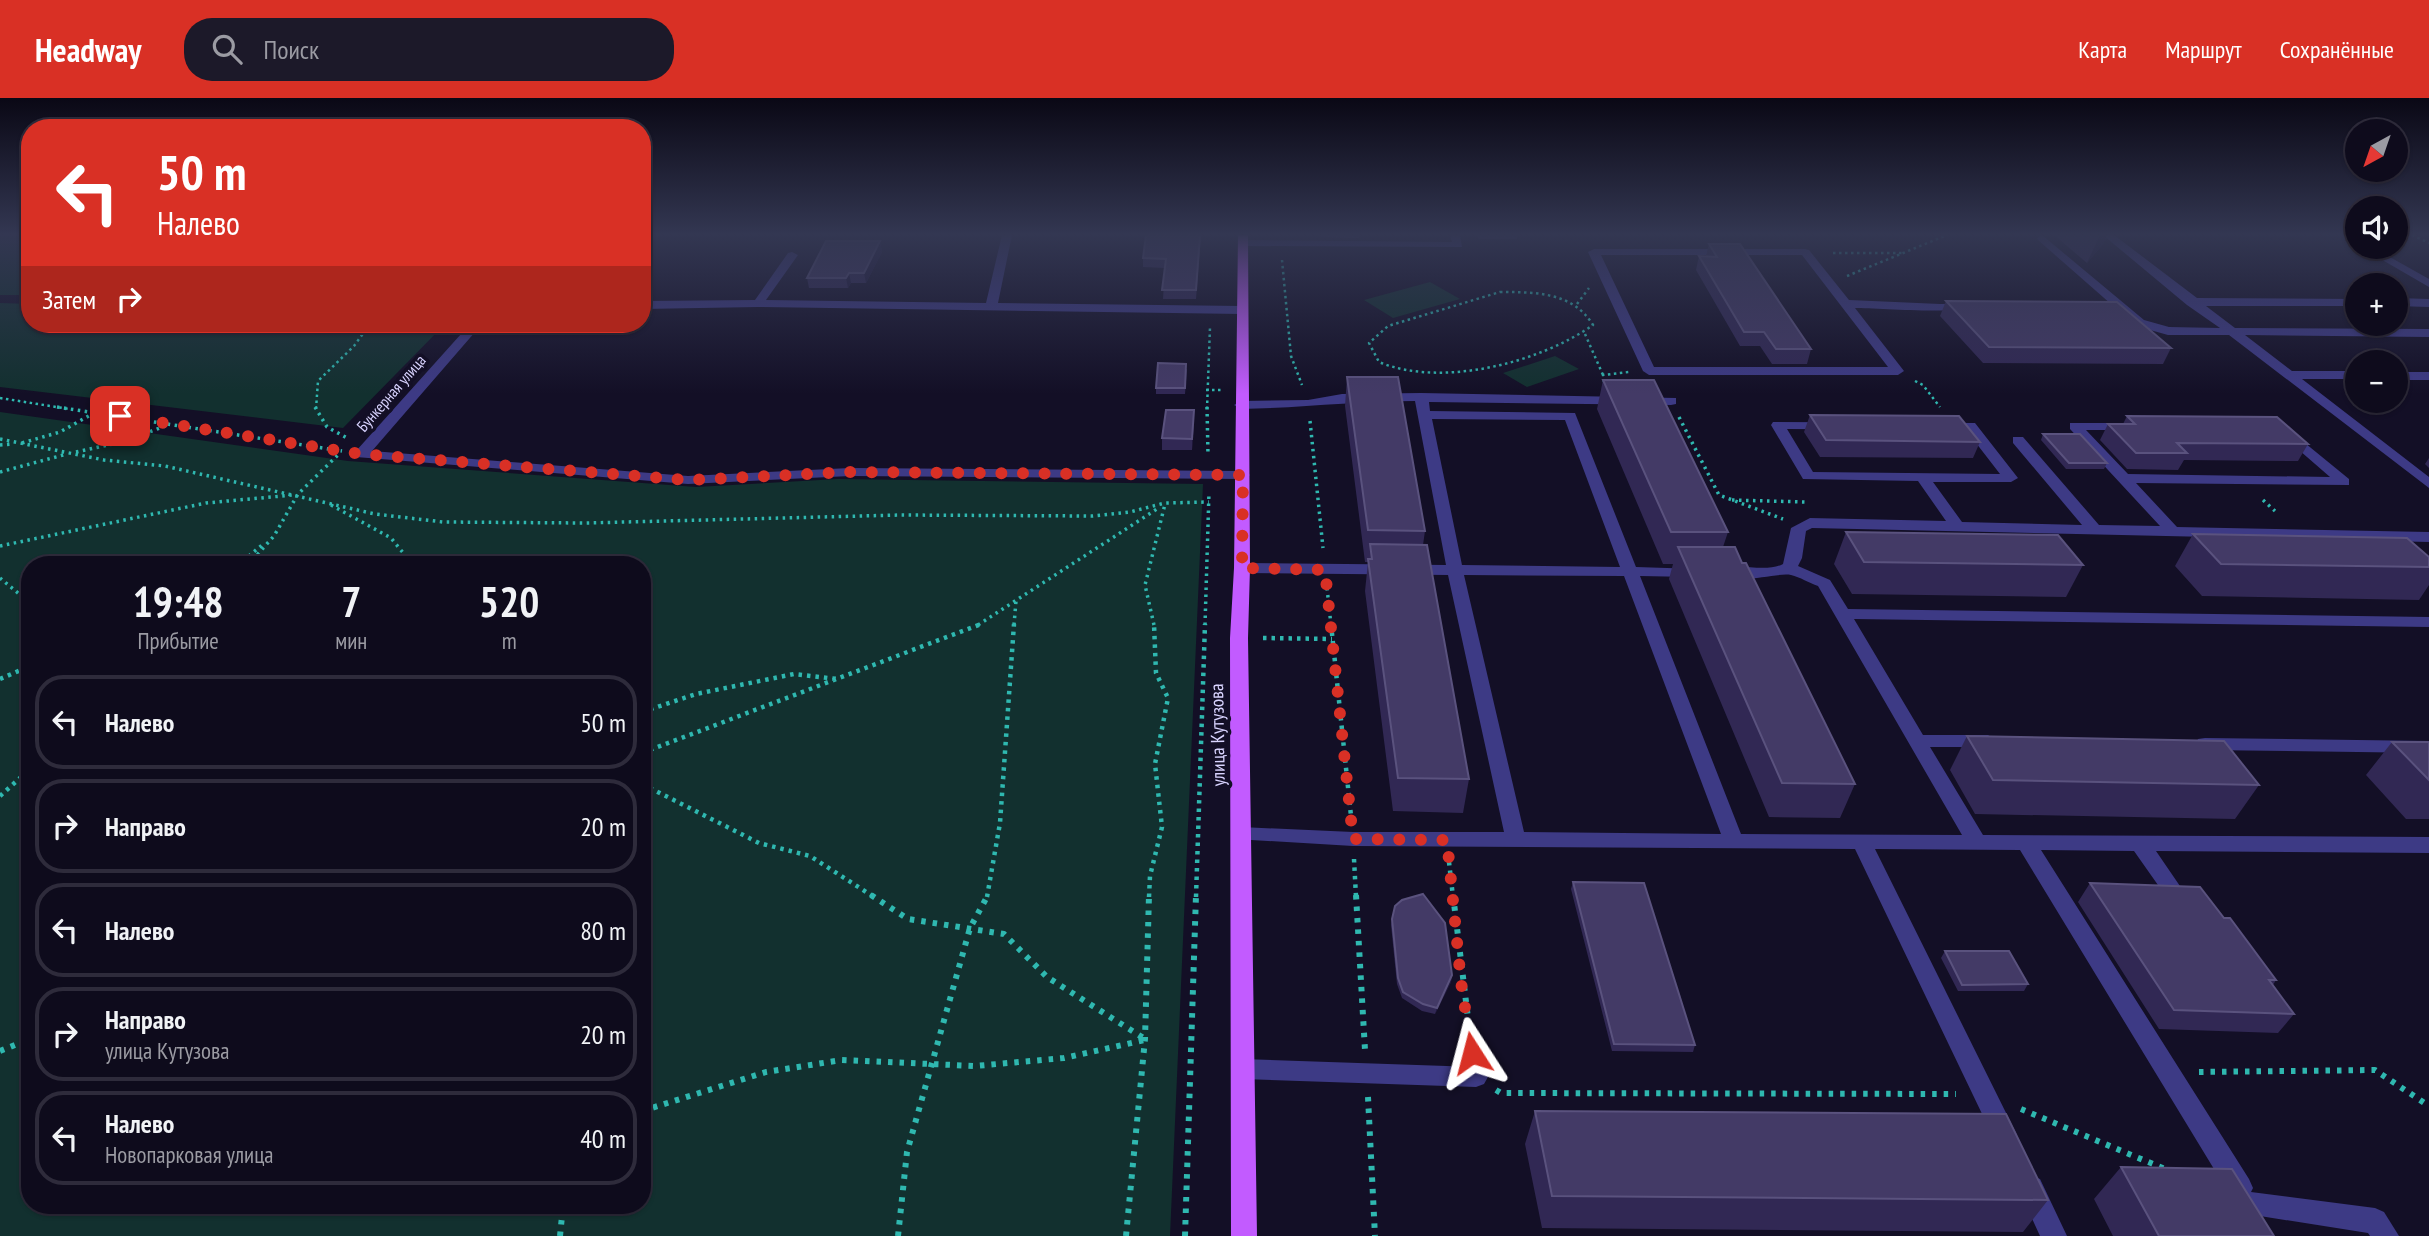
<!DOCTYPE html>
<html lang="ru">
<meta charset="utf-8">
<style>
:root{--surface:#0e0b1c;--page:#1c1929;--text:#f1f3f6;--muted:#9b9ba3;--line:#2e2b3b;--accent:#d93025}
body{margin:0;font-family:"PT Sans Narrow",sans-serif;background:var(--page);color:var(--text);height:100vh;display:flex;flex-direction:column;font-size:26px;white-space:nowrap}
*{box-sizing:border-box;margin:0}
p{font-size:23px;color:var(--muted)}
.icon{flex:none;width:38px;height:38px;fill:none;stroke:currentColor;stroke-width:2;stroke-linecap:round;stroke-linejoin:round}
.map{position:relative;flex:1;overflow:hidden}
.panel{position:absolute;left:21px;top:458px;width:630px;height:658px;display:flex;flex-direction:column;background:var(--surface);border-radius:28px;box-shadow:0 2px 5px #0004,0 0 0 2px var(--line)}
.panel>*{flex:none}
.hud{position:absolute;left:21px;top:21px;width:630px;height:214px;border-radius:28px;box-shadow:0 2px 5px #0004,0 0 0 2px var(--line);background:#d93025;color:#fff;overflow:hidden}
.needle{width:46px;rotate:220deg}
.controls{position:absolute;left:2345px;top:21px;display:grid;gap:14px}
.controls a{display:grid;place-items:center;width:63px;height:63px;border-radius:50%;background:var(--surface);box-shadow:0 2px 5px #0004,0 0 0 2px var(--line);font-size:35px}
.pin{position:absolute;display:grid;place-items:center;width:60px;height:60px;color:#fff;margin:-30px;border-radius:14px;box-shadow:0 4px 10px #0006}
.me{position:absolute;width:77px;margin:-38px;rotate:351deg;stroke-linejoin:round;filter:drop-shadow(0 0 5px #0008)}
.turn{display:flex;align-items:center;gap:24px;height:147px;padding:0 21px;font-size:32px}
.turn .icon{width:91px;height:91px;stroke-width:2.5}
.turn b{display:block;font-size:49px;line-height:60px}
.then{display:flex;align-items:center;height:66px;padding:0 21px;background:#0003;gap:14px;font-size:26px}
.eta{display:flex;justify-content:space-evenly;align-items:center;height:119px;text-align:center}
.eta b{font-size:42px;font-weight:800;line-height:49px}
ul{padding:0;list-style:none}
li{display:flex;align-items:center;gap:21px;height:94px;margin:0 14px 10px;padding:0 7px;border:4px solid var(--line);border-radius:28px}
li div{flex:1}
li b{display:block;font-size:26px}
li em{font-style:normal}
header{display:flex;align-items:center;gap:42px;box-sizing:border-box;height:98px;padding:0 35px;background:var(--accent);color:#fff}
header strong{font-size:33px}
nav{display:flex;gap:38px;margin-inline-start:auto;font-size:24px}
.search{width:490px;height:63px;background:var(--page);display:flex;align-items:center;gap:18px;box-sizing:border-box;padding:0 24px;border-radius:28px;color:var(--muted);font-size:26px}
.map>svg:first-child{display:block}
.green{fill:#12302f;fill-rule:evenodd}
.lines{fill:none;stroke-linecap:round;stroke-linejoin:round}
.path-far3{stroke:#2fb8b0;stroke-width:2.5;stroke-dasharray:2.5 3.5;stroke-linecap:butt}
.path-far2{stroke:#2fb8b0;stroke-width:3.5;stroke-dasharray:2.5 4.5;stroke-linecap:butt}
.path-far1{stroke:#2fb8b0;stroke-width:4.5;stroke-dasharray:3.5 5;stroke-linecap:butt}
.path{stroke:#2fb8b0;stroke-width:6;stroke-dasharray:4.5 7;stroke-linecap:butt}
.minor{fill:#3d3a85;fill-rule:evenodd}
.major{fill:#c25bff;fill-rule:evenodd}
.wall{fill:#312854}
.shaded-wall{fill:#1d163a}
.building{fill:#433a66;stroke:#5a527e;stroke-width:2}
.route{stroke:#d93025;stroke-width:12;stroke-dasharray:0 21.6}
.labels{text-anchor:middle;stroke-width:7;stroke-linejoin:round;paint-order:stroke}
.far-street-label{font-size:16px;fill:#d9d4ff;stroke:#130f26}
.street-label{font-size:19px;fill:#d9d4ff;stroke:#130f26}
</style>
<header>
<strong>Headway</strong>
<div class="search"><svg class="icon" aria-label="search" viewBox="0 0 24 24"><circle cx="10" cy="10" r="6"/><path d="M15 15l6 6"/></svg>Поиск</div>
<nav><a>Карта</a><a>Маршрут</a><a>Сохранённые</a></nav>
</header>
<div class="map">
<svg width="2429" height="1138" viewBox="0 0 2429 1138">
<rect width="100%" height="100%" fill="#130f26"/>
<path class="green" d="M 0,137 L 30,137 L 30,197 L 0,197 Z
M 1430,184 L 1460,201 L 1393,220 L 1364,202 Z
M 0,205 L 30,206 L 30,226 L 445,226 L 343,330 L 0,289 Z
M 1555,258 L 1579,271 L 1527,289 L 1503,275 Z
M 0,314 L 348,363 L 696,389 L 838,381 L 1203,386 L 1170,1138 L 0,1138 ZM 30,467 L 642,467 L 642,1108 L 30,1108 Z"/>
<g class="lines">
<path class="path-far3" d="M 2412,137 L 2429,145
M 1833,155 L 1904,155
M 1282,162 L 1291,258 L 1302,287
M 1847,178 L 1947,137
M 1500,194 C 1535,194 1573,194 1593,227 C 1539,265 1441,290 1379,264 L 1369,245 L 1388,228 Z
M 1577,206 L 1589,190
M 1585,236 L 1603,277
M 1915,283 L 1923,287 L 1940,309
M 1604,284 L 1603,277 L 1629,274
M 1206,292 L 1222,292
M 0,300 L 69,311
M 316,311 L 318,283 L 354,248 L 370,226
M 1207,311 L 1210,229"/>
<path class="path-far2" d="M 57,309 L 342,353
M 315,309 L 327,329 L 349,341
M 1207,309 L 1208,357
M 1679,319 L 1719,397 L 1783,421
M 1310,323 L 1323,450
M 0,341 L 104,362 L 165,368 L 375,416 L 443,424 L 586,425 L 900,417 L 1093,418 L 1130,414 L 1165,405 L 1209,404
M 22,345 L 60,334 L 94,315
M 0,347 L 14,346
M 76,354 L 122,344 L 168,327
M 0,374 L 67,356
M 1732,402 L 1805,404
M 2263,402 L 2275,413
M 331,407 L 391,440 L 413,467
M 0,448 L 206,405 L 293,397
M 238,467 L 262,447
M 248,467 L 274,438 L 298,396 L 340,355
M 0,480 L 30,505
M 1327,490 L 1331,527
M 978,527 L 1160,409
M 1014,527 L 1016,503
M 1154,527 L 1145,487 L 1165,406
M 1205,527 L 1209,394"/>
<path class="path-far1" d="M 1331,526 L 1351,718
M 1263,540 L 1332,541
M 0,581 L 30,568
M 642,614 L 696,596 L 794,576 L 837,581
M 642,655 L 981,526
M 642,686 L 759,745 L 810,758 L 874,799
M 0,698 L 30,671
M 1354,761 L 1356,799
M 1449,764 L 1453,799
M 987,799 L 1000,725 L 1014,526
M 1149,799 L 1150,778 L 1162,729 L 1155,666 L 1168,600 L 1156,575 L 1154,526
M 1196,799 L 1205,526"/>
<path class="path" d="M 871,797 L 908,821 L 1004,836 L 1047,879 L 1145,941
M 1356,797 L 1365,952
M 1453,797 L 1472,953
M 0,953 L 30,941
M 2199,974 L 2375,972 L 2429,1008
M 1496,992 L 1501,995 L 1956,996
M 1368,999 L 1375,1138
M 2021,1011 L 2165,1071
M 642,1013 L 766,974 L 842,962 L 975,968 L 1064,960 L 1145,942
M 560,1138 L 563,1108
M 898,1138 L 907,1054 L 970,830 L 988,797
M 1126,1138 L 1145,941 L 1149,797
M 1185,1138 L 1196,797"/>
<path class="minor" d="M 1002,137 L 1012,137 L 998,205 L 1242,208 L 1248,212 L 1242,216 L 758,209 L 642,211 L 642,203 L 755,202 L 788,155 L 792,154 L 798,157 L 766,202 L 986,205 Z
M 1450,137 L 1460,137 L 1462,149 L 1243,148 L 1238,145 L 1243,142 L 1452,144 Z
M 2042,137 L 2144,222 L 2169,229 L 2220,230 L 2187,207 L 2103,137 L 2114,137 L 2197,200 L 2357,201 L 2357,208 L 2206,208 L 2235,230 L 2429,231 L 2429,239 L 2245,237 L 2292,273 L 2357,273 L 2357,281 L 2302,281 L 2429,379 L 2429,390 L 2229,237 L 2168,237 L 2136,228 L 2038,142 L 2037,140 Z
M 2339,137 L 2351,137 L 2357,140 L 2357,147 Z
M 2360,149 L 2372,149 L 2429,181 L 2429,189 Z
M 1594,151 L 1805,151 L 1809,152 L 1849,202 C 1880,203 1910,205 1940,206 C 1951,207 1964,201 1973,208 C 1960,217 1877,210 1855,210 L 1904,273 L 1898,277 L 1649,277 L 1643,273 L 1588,154 ZM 1601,157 L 1802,157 L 1888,269 L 1654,269 Z
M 2396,200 L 2429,201 L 2429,209 L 2396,208 Z
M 470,226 L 482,226 L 372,353 L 688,378 L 850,370 L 1243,373 L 1250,377 L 1243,381 L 850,378 L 688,386 L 356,359 L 356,353 Z
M 2396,274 L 2429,274 L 2429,282 L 2396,282 Z
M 1421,295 L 1676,300 L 1676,306 L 1671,307 L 1429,304 L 1430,313 L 1575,315 L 1636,469 L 1698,471 L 1700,474 L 1692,479 L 1640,478 L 1741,736 L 1962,737 L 1818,488 C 1809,485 1800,479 1791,477 C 1776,474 1735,489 1719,474 C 1732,462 1764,476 1783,466 L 1791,430 L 1810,420 L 1946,423 L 1918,383 L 1803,381 L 1771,327 L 1773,324 L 1975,325 L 2018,380 L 2011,384 L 1933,384 L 1962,424 L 2082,427 L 2013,345 L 2013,339 L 2023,339 L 2099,427 L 2160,428 L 2070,331 L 2070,325 L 2136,325 L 2138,328 L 2131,332 L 2086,332 L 2128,376 L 2330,379 L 2284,339 L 2282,336 L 2289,332 L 2349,381 L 2349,387 L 2136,385 L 2177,429 L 2429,434 L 2429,444 L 1812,430 L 1806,433 L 1802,460 L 1798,468 L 1830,482 L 1848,511 L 2429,519 L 2429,529 L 1854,521 L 1923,637 L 1988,637 L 1997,643 L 1988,649 L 1930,649 L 1983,737 L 2429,739 L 2429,755 L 2156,753 L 2182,791 L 2179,797 L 2172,799 L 2165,797 L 2134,753 L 2041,752 L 2249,1081 L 2253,1090 L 2251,1094 L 2375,1110 L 2384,1114 L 2399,1138 L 2370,1138 L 2368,1135 L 2241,1115 L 2237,1106 L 2239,1102 L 2231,1099 L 2020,752 L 1875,751 L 2017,1037 L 2014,1045 L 2005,1048 L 1996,1045 L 1855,751 L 1353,748 L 1234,741 L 1231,736 L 1234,731 L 1241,729 L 1353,734 L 1504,734 L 1448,477 L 1242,475 L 1234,470 L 1242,465 L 1446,467 L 1415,303 C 1357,303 1300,310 1241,311 L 1234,307 L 1241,303 L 1308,302 L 1342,296 ZM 1432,321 L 1565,322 L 1620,469 L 1462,467 ZM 1787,331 L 1966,332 L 2000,376 L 1813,374 ZM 1464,477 L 1624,478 L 1721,736 L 1524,734 Z
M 2205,640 L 2429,643 L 2429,655 L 2205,652 L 2198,651 L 2196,646 L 2198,641 Z
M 1243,961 L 1476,969 L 1484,972 L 1488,979 L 1484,986 L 1476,989 L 1243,981 L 1235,978 L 1231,971 L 1235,964 Z
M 2031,1078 L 2040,1081 L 2067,1138 L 2040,1138 L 2018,1090 L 2022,1081 Z"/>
<path class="major" d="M 1238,137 L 1248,137 L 1250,470 L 1248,540 L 1257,1138 L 1231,1138 L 1230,540 L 1234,470 Z"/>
</g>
<path class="wall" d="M 1201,137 L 1196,201 L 1163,201 L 1165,170 L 1143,169 L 1143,160 Z
M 1321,137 L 1359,137 L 1359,140 L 1321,139 Z
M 1477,137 L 1517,137 L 1517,141 L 1479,141 Z
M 2054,137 L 2107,137 L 2103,146 L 2087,165 Z
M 880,143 L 882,154 L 866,185 L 851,185 L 848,190 L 809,190 L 807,180 Z
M 1709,146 L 1811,251 L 1807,266 L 1772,266 L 1760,248 L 1740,248 L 1696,172 L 1699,158 L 1706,158 Z
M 1946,203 L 2171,250 L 2163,266 L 1983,265 L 1940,218 Z
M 1187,271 L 1185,296 L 1156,296 L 1156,290 Z
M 1347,279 L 1425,433 L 1423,447 L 1469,681 L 1463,715 L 1393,713 L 1365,493 L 1368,464 L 1365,464 L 1345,308 Z
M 1603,282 L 1728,434 L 1723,449 L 1855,686 L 1840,720 L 1769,719 L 1669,481 L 1673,466 L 1663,466 L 1597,311 Z
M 1810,317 L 1980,344 L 1973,360 L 1820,359 L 1804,334 Z
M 2127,318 L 2308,346 L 2298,363 L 2184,362 L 2178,372 L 2127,371 L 2100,342 L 2108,326 L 2123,326 Z
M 1194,323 L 1192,352 L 1162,352 L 1162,340 Z
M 2043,336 L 2107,365 L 2104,371 L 2066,371 L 2041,342 Z
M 2429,360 L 2429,370 L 2425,366 Z
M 1846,434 L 2083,467 L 2066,499 L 1852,496 L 1834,466 Z
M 2193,436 L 2429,459 L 2429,487 L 2419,502 L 2202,498 L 2175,468 Z
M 1967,638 L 2259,687 L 2235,721 L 1975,716 L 1950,672 Z
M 2392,644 L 2429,644 L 2429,721 L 2406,721 L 2366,677 Z
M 1573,784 L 1695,947 L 1693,954 L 1612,953 L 1571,791 Z
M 2090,785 L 2224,820 L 2276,882 L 2273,887 L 2294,916 L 2278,935 L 2159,931 L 2078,804 Z
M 1392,821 L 1452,877 L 1451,884 L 1435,916 L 1422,913 L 1402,900 L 1397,886 L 1391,827 Z
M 1945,853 L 2028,886 L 2024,893 L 1958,893 L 1941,860 Z
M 1535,1013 L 2048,1102 L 2023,1134 L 1542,1130 L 1525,1046 Z
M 2121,1069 L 2274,1138 L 2113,1138 L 2094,1101 Z"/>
<path class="shaded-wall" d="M 2100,137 L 2107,137 L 2103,146 L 2087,165 Z
M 880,143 L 882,154 L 866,185 L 864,175 Z
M 849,175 L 851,185 L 848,190 L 846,180 Z
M 1194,312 L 1194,323 L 1192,352 L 1192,341 Z
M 1452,877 L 1451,884 L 1435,916 L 1437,910 Z"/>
<path class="building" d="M 1146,137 L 1200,137 L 1196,192 L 1162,192 L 1166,161 L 1143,160 Z
M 826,143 L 880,143 L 864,175 L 849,175 L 846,180 L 807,180 Z
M 1709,146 L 1740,146 L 1811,251 L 1776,251 L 1764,234 L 1744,234 L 1699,158 L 1717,159 Z
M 1946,203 L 2117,204 L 2171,250 L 1989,249 Z
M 1158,265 L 1186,266 L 1185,290 L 1156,290 Z
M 1347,279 L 1398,279 L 1425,433 L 1368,432 Z
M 1603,282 L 1654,282 L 1728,434 L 1671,434 Z
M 1166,312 L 1194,312 L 1192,341 L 1162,340 Z
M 1810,317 L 1959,318 L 1980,344 L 1826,342 Z
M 2127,318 L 2277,319 L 2308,346 L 2177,345 L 2187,355 L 2136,355 L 2108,326 L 2135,326 Z
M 2043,336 L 2080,336 L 2107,365 L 2069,365 Z
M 1846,434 L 2058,437 L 2083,467 L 1864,464 Z
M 2193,436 L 2407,440 L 2429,459 L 2429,469 L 2221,466 Z
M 1370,446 L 1427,447 L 1469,681 L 1398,680 L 1368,461 L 1372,461 Z
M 1678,449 L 1735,449 L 1742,465 L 1746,465 L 1855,686 L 1782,685 Z
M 1967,638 L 2224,643 L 2259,687 L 1993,682 Z
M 2392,644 L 2429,644 L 2429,682 Z
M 1573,784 L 1644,785 L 1695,947 L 1614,946 Z
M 2090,785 L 2200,789 L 2224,820 L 2230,820 L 2276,882 L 2269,882 L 2294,916 L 2174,912 Z
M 1423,796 L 1445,825 L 1452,877 L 1437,910 L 1423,906 L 1403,894 L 1398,880 L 1392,821 L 1395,808 L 1402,802 Z
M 1945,853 L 2009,853 L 2028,886 L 1962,887 Z
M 1535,1013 L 2006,1016 L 2048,1102 L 1552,1098 Z
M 2121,1069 L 2232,1071 L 2274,1138 L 2159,1138 Z"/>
<linearGradient id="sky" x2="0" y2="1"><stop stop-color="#0a0815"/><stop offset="0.46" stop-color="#333752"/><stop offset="1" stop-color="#333752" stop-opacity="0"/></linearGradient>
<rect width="2429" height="296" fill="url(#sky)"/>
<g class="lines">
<path class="route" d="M 120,318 L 361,356 L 688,382 L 850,374 L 1243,377 L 1242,470 L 1325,472 L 1353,741 L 1447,742 L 1461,884 L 1472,955"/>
</g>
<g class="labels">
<g class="far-street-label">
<text transform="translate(391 295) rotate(-49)" y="6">Бункерная улица</text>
</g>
<g class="street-label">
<text transform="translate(1217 637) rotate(-91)" y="7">улица Кутузова</text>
</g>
</g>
</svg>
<div class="controls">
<a><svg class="needle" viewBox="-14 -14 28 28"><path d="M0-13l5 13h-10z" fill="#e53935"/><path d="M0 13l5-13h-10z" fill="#9b9ba3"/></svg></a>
<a><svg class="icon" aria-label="sound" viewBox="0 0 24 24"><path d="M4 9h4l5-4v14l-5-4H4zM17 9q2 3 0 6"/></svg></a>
<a>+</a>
<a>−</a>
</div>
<div class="pin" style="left:120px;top:318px;background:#d93025"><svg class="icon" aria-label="arrive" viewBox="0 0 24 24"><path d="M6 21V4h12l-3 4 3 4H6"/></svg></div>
<svg class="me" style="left:1472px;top:955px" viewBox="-20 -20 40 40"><path d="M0-17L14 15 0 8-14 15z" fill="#d93025" stroke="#fff" stroke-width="4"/></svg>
<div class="hud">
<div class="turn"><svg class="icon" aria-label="left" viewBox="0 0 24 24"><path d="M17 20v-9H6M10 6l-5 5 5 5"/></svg><div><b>50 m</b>Налево</div></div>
<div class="then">Затем<svg class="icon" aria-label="right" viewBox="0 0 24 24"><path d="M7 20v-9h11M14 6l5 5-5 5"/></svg></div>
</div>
<section class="panel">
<div class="eta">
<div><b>19:48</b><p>Прибытие</p></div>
<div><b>7</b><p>мин</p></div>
<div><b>520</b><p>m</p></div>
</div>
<ul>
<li><svg class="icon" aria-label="left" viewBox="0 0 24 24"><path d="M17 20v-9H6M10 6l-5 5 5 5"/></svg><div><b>Налево</b></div><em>50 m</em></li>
<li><svg class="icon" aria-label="right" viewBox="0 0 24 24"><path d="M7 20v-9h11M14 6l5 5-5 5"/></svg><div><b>Направо</b></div><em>20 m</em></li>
<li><svg class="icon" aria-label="left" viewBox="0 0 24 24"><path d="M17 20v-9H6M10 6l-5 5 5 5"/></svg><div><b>Налево</b></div><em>80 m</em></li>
<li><svg class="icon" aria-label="right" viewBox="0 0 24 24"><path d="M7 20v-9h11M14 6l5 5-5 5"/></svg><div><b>Направо</b><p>улица Кутузова</p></div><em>20 m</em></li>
<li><svg class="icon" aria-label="left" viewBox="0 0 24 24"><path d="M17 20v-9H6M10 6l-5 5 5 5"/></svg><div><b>Налево</b><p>Новопарковая улица</p></div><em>40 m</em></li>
</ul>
</section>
</div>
